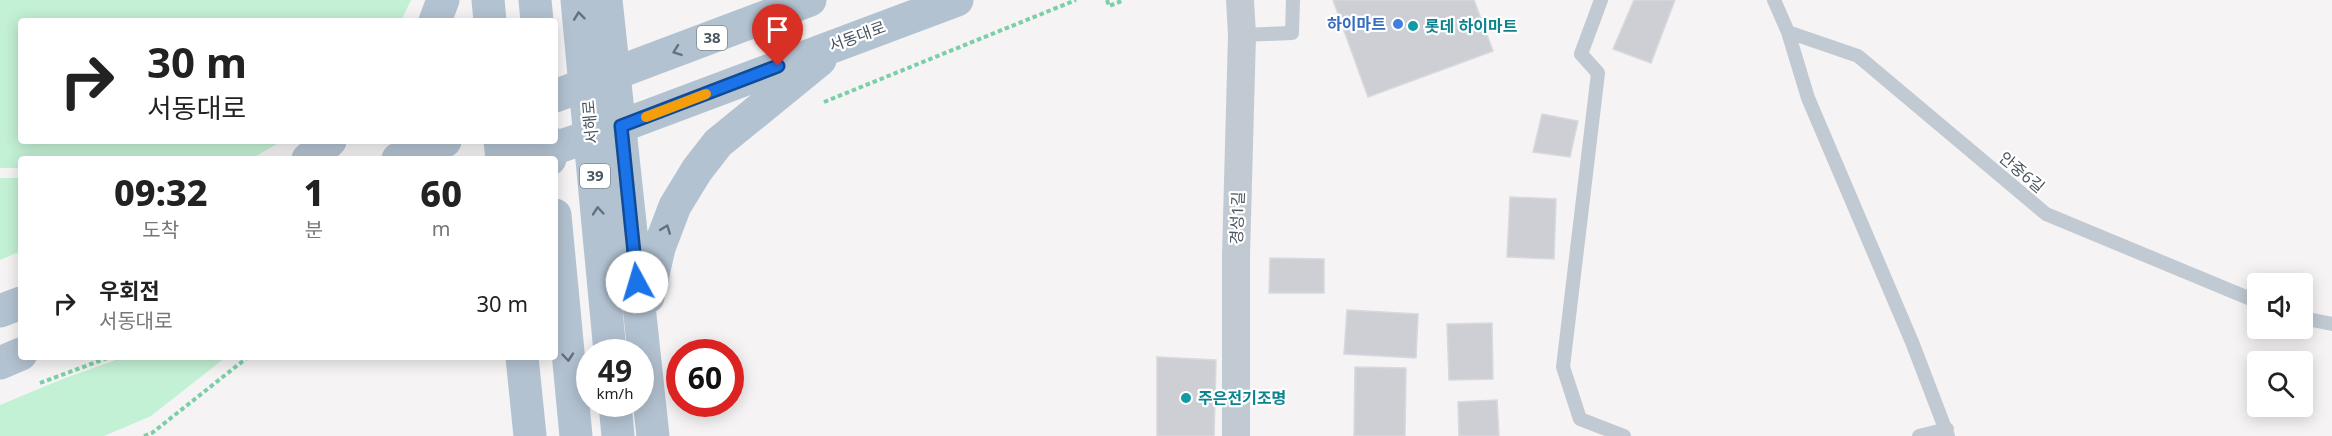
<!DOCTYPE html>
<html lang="ko">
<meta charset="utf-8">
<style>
:root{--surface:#fff;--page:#f6f6f6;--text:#222;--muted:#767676}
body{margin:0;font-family:"Noto Sans","Noto Sans KR",sans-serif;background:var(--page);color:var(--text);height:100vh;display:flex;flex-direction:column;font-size:22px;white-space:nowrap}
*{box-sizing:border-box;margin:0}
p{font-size:20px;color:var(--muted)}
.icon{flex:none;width:33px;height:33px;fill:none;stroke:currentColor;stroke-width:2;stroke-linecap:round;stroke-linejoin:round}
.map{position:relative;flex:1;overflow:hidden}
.details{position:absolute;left:18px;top:156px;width:540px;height:204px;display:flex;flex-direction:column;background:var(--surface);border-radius:6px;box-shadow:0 3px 15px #0003}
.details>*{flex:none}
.guide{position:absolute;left:18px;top:18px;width:540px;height:126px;border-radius:6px;box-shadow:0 3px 15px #0003;background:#fff;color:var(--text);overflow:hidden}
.buttons{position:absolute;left:2247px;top:273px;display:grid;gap:12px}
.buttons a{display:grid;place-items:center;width:66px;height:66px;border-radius:6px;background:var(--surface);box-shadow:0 3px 15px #0003;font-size:30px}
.speed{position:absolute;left:576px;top:339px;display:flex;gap:12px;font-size:30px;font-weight:700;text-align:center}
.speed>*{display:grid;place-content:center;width:78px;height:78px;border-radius:50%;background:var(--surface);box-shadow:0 3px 15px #0003;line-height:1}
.speed small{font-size:15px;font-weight:400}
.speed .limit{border:9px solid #d22;background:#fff;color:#111}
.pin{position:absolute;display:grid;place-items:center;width:51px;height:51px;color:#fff;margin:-62px -26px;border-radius:50% 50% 50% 0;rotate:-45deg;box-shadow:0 0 6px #0007}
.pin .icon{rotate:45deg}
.me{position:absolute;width:66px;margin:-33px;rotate:354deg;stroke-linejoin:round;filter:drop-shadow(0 0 4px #0008)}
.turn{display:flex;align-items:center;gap:21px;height:126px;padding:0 30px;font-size:27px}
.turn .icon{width:78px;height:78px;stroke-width:2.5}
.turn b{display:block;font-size:42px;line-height:51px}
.eta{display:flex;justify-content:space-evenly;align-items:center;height:102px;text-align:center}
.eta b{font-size:36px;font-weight:800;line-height:42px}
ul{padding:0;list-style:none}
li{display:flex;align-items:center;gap:18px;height:90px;padding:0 30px}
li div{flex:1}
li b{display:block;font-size:22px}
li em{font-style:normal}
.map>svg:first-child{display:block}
.green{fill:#c3f1d5}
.building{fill:#cdcfd5;stroke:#d7d9de;stroke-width:1.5}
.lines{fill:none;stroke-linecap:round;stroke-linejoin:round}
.path{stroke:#7ad0a6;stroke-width:4;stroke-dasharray:4.5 3;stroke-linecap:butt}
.lane{stroke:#c1cad2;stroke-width:14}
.street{stroke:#c1cad2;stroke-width:28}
.primary{stroke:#b3c2d1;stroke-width:33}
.primary-bridge{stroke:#b3c2d1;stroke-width:33}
.oneway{stroke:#64717d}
.route-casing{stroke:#114b97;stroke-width:15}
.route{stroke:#1a73e8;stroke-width:10}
.slow{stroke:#f59e0b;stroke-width:10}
.shop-dot{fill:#3f7fe0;stroke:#fff;stroke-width:2}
.culture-dot{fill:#0f9aa8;stroke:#fff;stroke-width:2}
.labels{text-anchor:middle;stroke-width:4.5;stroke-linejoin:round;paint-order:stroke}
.shield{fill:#fff;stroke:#808990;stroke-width:1.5}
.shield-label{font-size:15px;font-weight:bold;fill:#4a5661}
.shop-label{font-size:16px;font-weight:bold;fill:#366cbe;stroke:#fff;text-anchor:end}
.culture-label{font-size:16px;font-weight:bold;fill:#0d838f;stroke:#fff;text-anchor:start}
.street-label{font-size:16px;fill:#4a5661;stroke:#fff}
</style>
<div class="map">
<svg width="2332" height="436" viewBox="0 0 2332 436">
<rect width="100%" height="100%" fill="#f5f3f3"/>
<path class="green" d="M 0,0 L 411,0 L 401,21 L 21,21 L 21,141 L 282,141 L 251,159 L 21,159 L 21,168 L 0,168 Z
M 0,178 L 21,178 L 21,251 L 0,260 Z
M 124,357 L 226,357 L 151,416 L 104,436 L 0,436 L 0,405 L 60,380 Z"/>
<path class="building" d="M 1333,0 L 1474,0 L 1493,51 L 1368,97 Z
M 1634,0 L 1675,0 L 1651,63 L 1613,49 Z
M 1542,114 L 1578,121 L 1570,157 L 1533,152 Z
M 1510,197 L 1556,199 L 1554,259 L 1507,257 Z
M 1270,258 L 1324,259 L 1324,293 L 1269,293 Z
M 1347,310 L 1418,314 L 1416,358 L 1344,354 Z
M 1492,323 L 1493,379 L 1449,380 L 1447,324 Z
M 1157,357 L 1216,360 L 1214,436 L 1157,436 Z
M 1355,367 L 1406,368 L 1405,436 L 1354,436 Z
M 1497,400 L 1499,436 L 1459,436 L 1458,402 Z"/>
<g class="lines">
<path class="path" d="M 1107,0 L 1109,6 L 1124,0
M 824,102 L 1076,0
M 40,383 L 110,357
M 144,436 L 152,433 L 248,357"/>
<path class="lane" d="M 1601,0 L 1581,54 L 1598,73 L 1563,367 L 1580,419 L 1624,436
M 1774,0 L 1788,32 L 1808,98 L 1912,342 L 1948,436
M 1788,32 L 1858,56 L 2046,214 L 2258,302
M 1242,35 L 1292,33 L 1293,0
M 2302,318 L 2332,324
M 1919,436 L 1947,429"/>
<path class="street" d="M 1236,436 L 1236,255 L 1242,35 L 1240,0"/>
<path class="primary" d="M 488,0 L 490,21
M 535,0 L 537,21
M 606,0 L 653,436
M 435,21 L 443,0
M 555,96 L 810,0
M 500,141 L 502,159
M 308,159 L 330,141
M 398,159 L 445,141
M 522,159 L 621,126 L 957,0
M 555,215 L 576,436
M 648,297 L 659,248 L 675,206 L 697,170 L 718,143 L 820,60
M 0,311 L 21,303
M 522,357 L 530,436
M 0,363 L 21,354
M 615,404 L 618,436"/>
<path class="primary-bridge" d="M 577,0 L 610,352
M 548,141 L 550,159"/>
</g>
<defs><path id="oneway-chevron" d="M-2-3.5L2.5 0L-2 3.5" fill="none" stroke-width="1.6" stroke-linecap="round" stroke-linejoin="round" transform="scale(1.5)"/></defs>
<g class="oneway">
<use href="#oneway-chevron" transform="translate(579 16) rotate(-97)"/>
<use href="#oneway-chevron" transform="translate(677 51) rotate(160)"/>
<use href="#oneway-chevron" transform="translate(598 211) rotate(-95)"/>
<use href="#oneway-chevron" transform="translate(666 229) rotate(-69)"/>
<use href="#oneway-chevron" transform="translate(568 357) rotate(85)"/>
</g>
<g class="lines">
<defs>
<path id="route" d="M 637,282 L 621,126 L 778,66"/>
</defs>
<use href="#route" class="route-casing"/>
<use href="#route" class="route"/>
<path class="slow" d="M 646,117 L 706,94"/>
</g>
<circle class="shop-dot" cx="1398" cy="24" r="6"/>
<g class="culture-dot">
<circle cx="1413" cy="26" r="6"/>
<circle cx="1186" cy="398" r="6"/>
</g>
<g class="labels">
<g class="shield">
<rect x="697" y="26" width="30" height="24" rx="4.5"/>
<rect x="580" y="164" width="30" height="24" rx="4.5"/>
</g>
<g class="shield-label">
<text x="712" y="43">38</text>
<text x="595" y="181">39</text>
</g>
<g class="shop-label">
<text x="1386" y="30">하이마트</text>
</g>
<g class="culture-label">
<text x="1425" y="32">롯데 하이마트</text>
<text x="1198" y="404">주은전기조명</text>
</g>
<g class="street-label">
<text transform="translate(857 36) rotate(-20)" y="6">서동대로</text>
<text transform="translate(590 122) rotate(-95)" y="6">서해로</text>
<text transform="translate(2022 172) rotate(40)" y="6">안중6길</text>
<text transform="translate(1237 218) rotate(-88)" y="6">경성1길</text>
</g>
</g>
</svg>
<div class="buttons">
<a><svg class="icon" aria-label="sound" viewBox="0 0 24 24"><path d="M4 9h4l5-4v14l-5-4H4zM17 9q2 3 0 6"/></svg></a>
<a><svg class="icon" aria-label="search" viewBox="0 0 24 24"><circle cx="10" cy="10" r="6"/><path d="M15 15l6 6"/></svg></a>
</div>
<div class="speed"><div>49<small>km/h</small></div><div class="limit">60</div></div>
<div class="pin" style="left:778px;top:66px;background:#d93025"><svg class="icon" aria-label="arrive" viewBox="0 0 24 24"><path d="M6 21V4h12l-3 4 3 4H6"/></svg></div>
<svg class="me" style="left:637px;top:282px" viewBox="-20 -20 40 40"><circle r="19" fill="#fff"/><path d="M0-13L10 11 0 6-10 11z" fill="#1a73e8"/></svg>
<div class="guide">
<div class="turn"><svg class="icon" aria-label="right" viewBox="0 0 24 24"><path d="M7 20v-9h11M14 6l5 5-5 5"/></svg><div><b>30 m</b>서동대로</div></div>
</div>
<section class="details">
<div class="eta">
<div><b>09:32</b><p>도착</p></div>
<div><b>1</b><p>분</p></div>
<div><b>60</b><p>m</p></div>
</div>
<ul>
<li><svg class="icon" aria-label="right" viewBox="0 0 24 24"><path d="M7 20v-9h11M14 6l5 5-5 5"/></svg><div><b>우회전</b><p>서동대로</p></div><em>30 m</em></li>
</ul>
</section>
</div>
